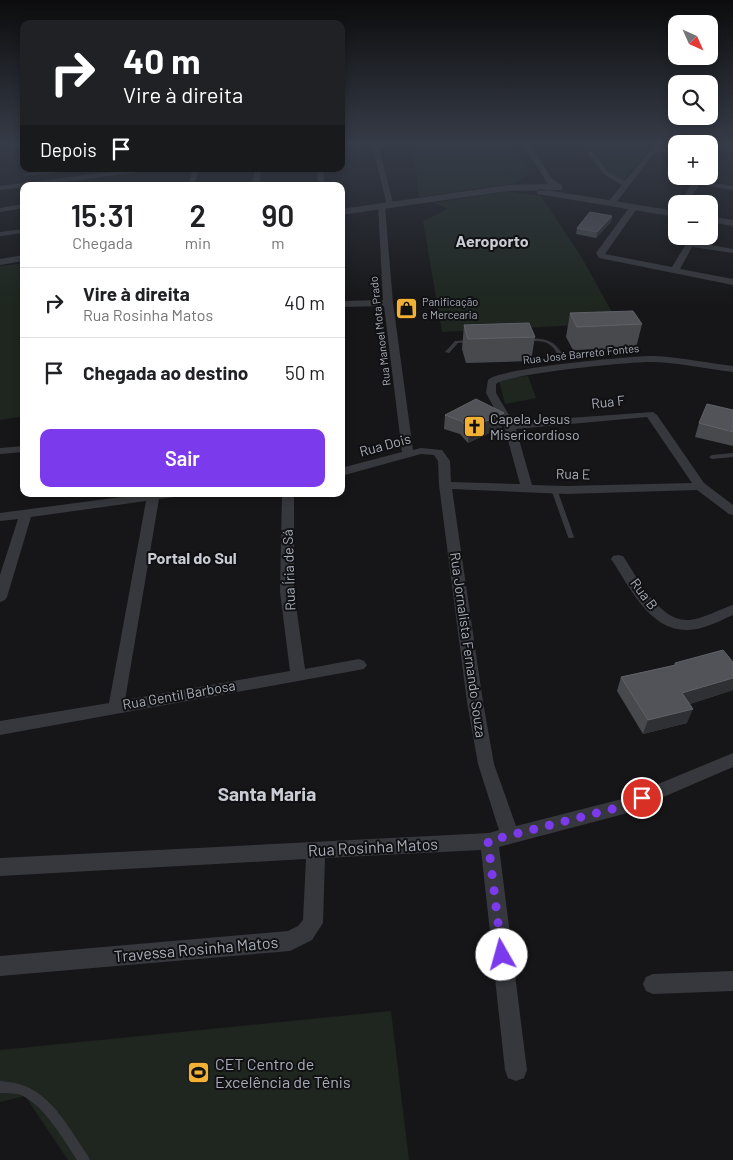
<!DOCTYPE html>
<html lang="pt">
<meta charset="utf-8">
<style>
:root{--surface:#fff;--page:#f2f2f2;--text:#202124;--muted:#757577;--line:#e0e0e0;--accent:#7c3aed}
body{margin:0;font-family:Barlow,sans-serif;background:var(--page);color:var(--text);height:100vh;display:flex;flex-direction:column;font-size:19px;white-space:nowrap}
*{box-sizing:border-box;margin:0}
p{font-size:16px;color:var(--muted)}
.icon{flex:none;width:28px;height:28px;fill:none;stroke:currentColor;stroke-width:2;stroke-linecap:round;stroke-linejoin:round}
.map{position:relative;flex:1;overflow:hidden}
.details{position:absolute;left:20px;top:182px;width:325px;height:315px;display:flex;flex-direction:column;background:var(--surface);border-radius:10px;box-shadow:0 2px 8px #0003}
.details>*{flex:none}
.guide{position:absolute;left:20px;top:20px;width:325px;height:152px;border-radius:10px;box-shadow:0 2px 8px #0003;background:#202124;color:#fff;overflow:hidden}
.needle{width:32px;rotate:135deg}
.fabs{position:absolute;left:668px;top:15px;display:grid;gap:10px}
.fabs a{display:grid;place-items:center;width:50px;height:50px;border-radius:10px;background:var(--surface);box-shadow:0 2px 8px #0003;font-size:25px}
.pin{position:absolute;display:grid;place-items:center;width:42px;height:42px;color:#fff;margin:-21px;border:2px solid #fff;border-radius:50%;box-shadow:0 1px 5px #0007}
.me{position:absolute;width:55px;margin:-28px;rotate:353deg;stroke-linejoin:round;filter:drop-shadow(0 0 4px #0008)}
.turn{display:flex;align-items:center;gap:18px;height:105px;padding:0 20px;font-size:22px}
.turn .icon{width:65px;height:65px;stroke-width:2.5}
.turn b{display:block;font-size:35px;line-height:42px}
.then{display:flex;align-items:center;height:48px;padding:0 20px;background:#0003;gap:10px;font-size:19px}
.eta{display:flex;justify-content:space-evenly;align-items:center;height:85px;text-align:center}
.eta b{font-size:30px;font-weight:600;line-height:35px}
.cta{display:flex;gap:10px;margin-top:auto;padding:10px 20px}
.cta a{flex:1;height:58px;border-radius:10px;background:var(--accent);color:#fff;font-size:20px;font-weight:600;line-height:58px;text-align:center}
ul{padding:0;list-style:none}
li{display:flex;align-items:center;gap:15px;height:70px;padding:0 20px;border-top:1px solid var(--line)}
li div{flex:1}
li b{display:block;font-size:19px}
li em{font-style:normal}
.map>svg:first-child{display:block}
.green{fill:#1e261f}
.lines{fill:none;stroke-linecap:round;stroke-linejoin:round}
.service{fill:#37383d;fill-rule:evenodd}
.minor{fill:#37383d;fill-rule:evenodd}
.tertiary{fill:#37383d;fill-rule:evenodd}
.wall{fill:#47494d}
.shaded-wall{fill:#2f3033}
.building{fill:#525359;stroke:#5f6168}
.route{stroke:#7c3aed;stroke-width:9;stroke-dasharray:0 16.2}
.labels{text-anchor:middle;stroke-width:4;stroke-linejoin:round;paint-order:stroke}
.far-poi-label{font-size:11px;fill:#a8adb8;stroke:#111113;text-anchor:start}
.far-street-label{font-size:11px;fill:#a8adb8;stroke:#111113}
.street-label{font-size:14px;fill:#a8adb8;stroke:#111113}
.poi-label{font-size:14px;fill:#a8adb8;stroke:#111113;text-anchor:start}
.far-district-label{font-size:16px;font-weight:bold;fill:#c9ccd4;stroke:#111113}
.quarter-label{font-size:16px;font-weight:bold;fill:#c9ccd4;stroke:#111113}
.near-street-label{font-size:16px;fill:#a8adb8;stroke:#111113}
.near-poi-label{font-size:16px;fill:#a8adb8;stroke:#111113;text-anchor:start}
.near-quarter-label{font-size:19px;font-weight:bold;fill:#c9ccd4;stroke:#111113}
</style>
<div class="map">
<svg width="733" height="1160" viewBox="0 0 733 1160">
<rect width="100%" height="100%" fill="#161618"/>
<path class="green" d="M 412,144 L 515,144 L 530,173 L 512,184 L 419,197 Z
M 590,144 L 654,144 L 623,181 C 604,174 599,161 590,144 Z
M 507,191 L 541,196 L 582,258 L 618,323 L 442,332 L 423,221 L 448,209 L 434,203 Z
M 24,263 L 24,416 L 0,420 L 0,266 Z
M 528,376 L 536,398 L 505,404 L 499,381 L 503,378 Z
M 391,1011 L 409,1160 L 68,1160 L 25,1096 L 0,1102 L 0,1050 Z"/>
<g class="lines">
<path class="service" d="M 524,339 C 545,337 556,340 565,359 L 561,360 C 551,341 547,341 526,341 L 524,340 Z
M 470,340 L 472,341 L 472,342 L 458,343 L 449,353 L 445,352 L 455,341 Z
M 733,453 L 733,457 L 712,459 L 709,457 L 712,455 Z
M 554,487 L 557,489 L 574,537 L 573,538 L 569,538 L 568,537 L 551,489 Z
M 0,1081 C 6,1082 13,1082 19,1084 C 52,1093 70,1130 88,1156 L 90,1160 L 77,1160 C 63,1139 46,1108 23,1096 C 17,1093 8,1093 0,1093 Z"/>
<path class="minor" d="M 372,144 L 378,144 L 394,207 L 387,205 Z
M 581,144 L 587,144 L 608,172 L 625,181 L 656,144 L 662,144 L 659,148 L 676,150 L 676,154 L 656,151 L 614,205 L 611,205 L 607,203 L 622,185 L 604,174 Z
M 717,144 L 723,144 L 711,163 L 709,164 L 709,157 Z
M 55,169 L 74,169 L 71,171 L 25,176 L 22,174 Z
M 134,169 L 151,169 L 148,171 L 0,190 L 0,186 Z
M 193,169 L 199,169 L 194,186 L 171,186 L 174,184 L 189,182 Z
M 255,169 L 261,169 L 259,186 L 252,186 Z
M 317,169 L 323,169 L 325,186 L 318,186 Z
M 697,176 L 704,176 L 701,181 L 733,186 L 733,190 L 699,185 L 687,204 L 679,204 Z
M 24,204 L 24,208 L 0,212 L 0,208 Z
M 378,204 L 385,206 L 393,303 L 413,450 L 421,448 L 442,450 L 450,461 L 451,482 L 520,484 L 504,426 L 486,393 L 488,380 C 499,368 631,356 653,356 C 679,357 707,363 733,366 L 733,372 C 707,369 680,363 653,362 C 634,361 505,374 496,384 L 496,393 L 513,422 L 653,412 L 657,415 L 704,483 L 733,505 L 733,515 L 729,514 L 697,490 L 566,494 L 452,489 L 483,702 L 494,764 L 516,826 L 622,799 L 733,753 L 733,767 L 624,814 L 499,847 L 527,1070 L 524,1078 L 516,1081 L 508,1078 L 505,1070 L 481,850 L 325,858 L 323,923 L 312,940 L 290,951 L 0,976 L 0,956 L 288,931 L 298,926 L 303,920 L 306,859 L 0,876 L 0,858 L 489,833 L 499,830 L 478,764 L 467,702 L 439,485 L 438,461 L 434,455 L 421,454 L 341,476 L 341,468 L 402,452 L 384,306 L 341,307 L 341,301 L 383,300 ZM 647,417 L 692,483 L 566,486 L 532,485 L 516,429 Z
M 631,205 L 638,207 L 605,254 L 672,267 L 691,236 L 697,236 L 695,242 L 733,249 L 733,253 L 692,247 L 680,269 L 733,279 L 733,285 L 599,258 L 596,253 Z
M 24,229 L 24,233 L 0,236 L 0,232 Z
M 24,446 L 24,452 L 0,454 L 0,448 Z
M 144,494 L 176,494 L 174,497 L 159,499 L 125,700 L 290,671 L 280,592 L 282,494 L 294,494 L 294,592 L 305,669 L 359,659 L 364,661 L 367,665 L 364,669 L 0,735 L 0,721 L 109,703 L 146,501 L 31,517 L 7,597 L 5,600 L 0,602 L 0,575 L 18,519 L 0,521 L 0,513 Z
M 618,555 L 623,556 C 637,577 659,622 689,620 C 704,619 719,609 733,605 L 733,615 C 719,621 703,630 688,630 C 650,631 631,589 613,562 L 611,559 L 613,556 Z
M 733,971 L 733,991 L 653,994 L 646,991 L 643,984 L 646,977 L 653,974 Z"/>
<path class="tertiary" d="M 523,144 L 531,144 L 551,178 L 562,186 L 562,190 L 508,191 L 341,215 L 341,209 L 508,185 L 548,184 Z
M 540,189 L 676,211 L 676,217 L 537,194 L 537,190 Z
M 709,216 L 733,220 L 733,226 L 709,222 Z
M 24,255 L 24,261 L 0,265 L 0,259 Z"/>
</g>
<path class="wall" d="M 612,216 L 611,222 L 596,238 L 576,234 L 577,228 Z
M 570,313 L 642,324 L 636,348 L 573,350 L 566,337 Z
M 464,325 L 535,337 L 531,361 L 466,363 L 462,349 Z
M 733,410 L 733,446 L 695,437 L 699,423 Z
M 504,413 L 502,427 L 468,443 L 460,434 L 444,429 L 445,415 Z
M 733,662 L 733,690 L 690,704 L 687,723 L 643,734 L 617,691 L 621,677 L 674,665 L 675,663 Z"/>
<path class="shaded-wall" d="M 612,216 L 611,222 L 596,238 L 597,232 Z
M 504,413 L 502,427 L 468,443 L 469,429 Z
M 733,678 L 733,690 L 677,708 L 682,693 Z
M 693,709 L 687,723 L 643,734 L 648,720 Z"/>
<path class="building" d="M 590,212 L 612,216 L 597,232 L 577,228 Z
M 633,311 L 642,324 L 577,327 L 570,313 Z
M 529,323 L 535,337 L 468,339 L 464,325 Z
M 476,399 L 504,413 L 469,429 L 461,421 L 445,415 Z
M 707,404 L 733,410 L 733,432 L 699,423 Z
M 723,650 L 733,662 L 733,678 L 682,693 L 693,709 L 648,720 L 621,677 L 676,665 L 675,663 Z"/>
<linearGradient id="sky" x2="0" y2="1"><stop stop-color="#0c0c0d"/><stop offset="0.47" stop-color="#363c48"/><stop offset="1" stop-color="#363c48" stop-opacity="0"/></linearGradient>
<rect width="733" height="306" fill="url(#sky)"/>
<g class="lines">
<path class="route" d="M 502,955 L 488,841 L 624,806 L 642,798"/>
</g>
<defs>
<symbol id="shop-square" viewBox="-11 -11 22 22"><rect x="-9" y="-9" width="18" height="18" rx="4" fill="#f2b134" stroke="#111113"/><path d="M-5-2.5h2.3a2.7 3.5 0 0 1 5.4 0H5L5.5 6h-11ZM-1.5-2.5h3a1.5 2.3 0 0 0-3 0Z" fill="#111"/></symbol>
<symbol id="church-square" viewBox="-11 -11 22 22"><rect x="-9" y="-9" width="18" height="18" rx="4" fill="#f2b134" stroke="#111113"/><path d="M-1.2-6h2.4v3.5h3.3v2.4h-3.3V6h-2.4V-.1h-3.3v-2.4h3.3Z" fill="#111"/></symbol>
<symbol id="stadium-square" viewBox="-11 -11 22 22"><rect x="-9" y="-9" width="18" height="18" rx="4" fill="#f2b134" stroke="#111113"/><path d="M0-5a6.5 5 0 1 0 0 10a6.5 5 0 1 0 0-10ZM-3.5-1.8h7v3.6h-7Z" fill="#111"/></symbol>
</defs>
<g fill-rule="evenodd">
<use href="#shop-square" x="394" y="296" width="25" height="25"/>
<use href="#church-square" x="462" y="414" width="25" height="25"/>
<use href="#stadium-square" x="186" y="1060" width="25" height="25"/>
</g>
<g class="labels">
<g class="far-poi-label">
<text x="422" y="306">Panificação<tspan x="422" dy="13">e Mercearia</tspan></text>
</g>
<g class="far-street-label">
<text transform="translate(380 331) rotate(-97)" y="4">Rua Manoel Mota Prado</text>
<text transform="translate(581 354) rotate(-6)" y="4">Rua José Barreto Fontes</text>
</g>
<g class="street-label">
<text transform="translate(608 402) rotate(-6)" y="5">Rua F</text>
<text transform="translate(385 445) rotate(-15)" y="5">Rua Dois</text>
<text transform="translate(573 474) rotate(1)" y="5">Rua E</text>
<text transform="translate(289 570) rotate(-92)" y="5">Rua Íria de Sá</text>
<text transform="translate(644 594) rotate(53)" y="5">Rua B</text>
<text transform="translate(468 645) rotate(82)" y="5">Rua Jornalista Fernando Souza</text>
<text transform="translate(179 695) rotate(-10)" y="5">Rua Gentil Barbosa</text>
</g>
<g class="poi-label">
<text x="490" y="424">Capela Jesus<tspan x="490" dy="16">Misericordioso</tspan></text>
</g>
<g class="far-district-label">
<text x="492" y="247">Aeroporto</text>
</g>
<g class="quarter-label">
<text x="192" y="564">Portal do Sul</text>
</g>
<g class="near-street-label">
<text transform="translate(373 847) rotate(-3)" y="6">Rua Rosinha Matos</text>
<text transform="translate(196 949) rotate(-5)" y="6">Travessa Rosinha Matos</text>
</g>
<g class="near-poi-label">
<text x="215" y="1070">CET Centro de<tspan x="215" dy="18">Excelência de Tênis</tspan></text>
</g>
<g class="near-quarter-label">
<text x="267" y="801">Santa Maria</text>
</g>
</g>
</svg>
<div class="fabs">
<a><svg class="needle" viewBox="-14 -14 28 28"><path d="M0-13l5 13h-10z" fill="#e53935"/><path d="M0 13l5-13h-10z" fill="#757577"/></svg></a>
<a><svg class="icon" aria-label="search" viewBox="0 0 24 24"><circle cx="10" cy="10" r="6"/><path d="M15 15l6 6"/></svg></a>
<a>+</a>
<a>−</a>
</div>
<div class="pin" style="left:642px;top:798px;background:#d93025"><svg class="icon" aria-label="arrive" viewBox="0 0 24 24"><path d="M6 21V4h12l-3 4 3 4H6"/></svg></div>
<svg class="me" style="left:502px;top:955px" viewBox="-20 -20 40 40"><circle r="19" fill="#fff"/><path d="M0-13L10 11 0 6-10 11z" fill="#7c3aed"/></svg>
<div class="guide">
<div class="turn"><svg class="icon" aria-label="right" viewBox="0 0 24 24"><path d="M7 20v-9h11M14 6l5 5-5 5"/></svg><div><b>40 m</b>Vire à direita</div></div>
<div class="then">Depois<svg class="icon" aria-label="arrive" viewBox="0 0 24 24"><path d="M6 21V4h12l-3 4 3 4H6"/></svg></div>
</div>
<section class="details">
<div class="eta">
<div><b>15:31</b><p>Chegada</p></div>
<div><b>2</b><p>min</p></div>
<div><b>90</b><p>m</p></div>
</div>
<ul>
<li><svg class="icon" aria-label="right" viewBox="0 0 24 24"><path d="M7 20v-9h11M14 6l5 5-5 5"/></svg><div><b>Vire à direita</b><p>Rua Rosinha Matos</p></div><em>40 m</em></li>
<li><svg class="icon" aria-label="arrive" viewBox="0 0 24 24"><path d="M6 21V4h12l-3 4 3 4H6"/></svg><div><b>Chegada ao destino</b></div><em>50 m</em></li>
</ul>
<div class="cta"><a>Sair</a></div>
</section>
</div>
